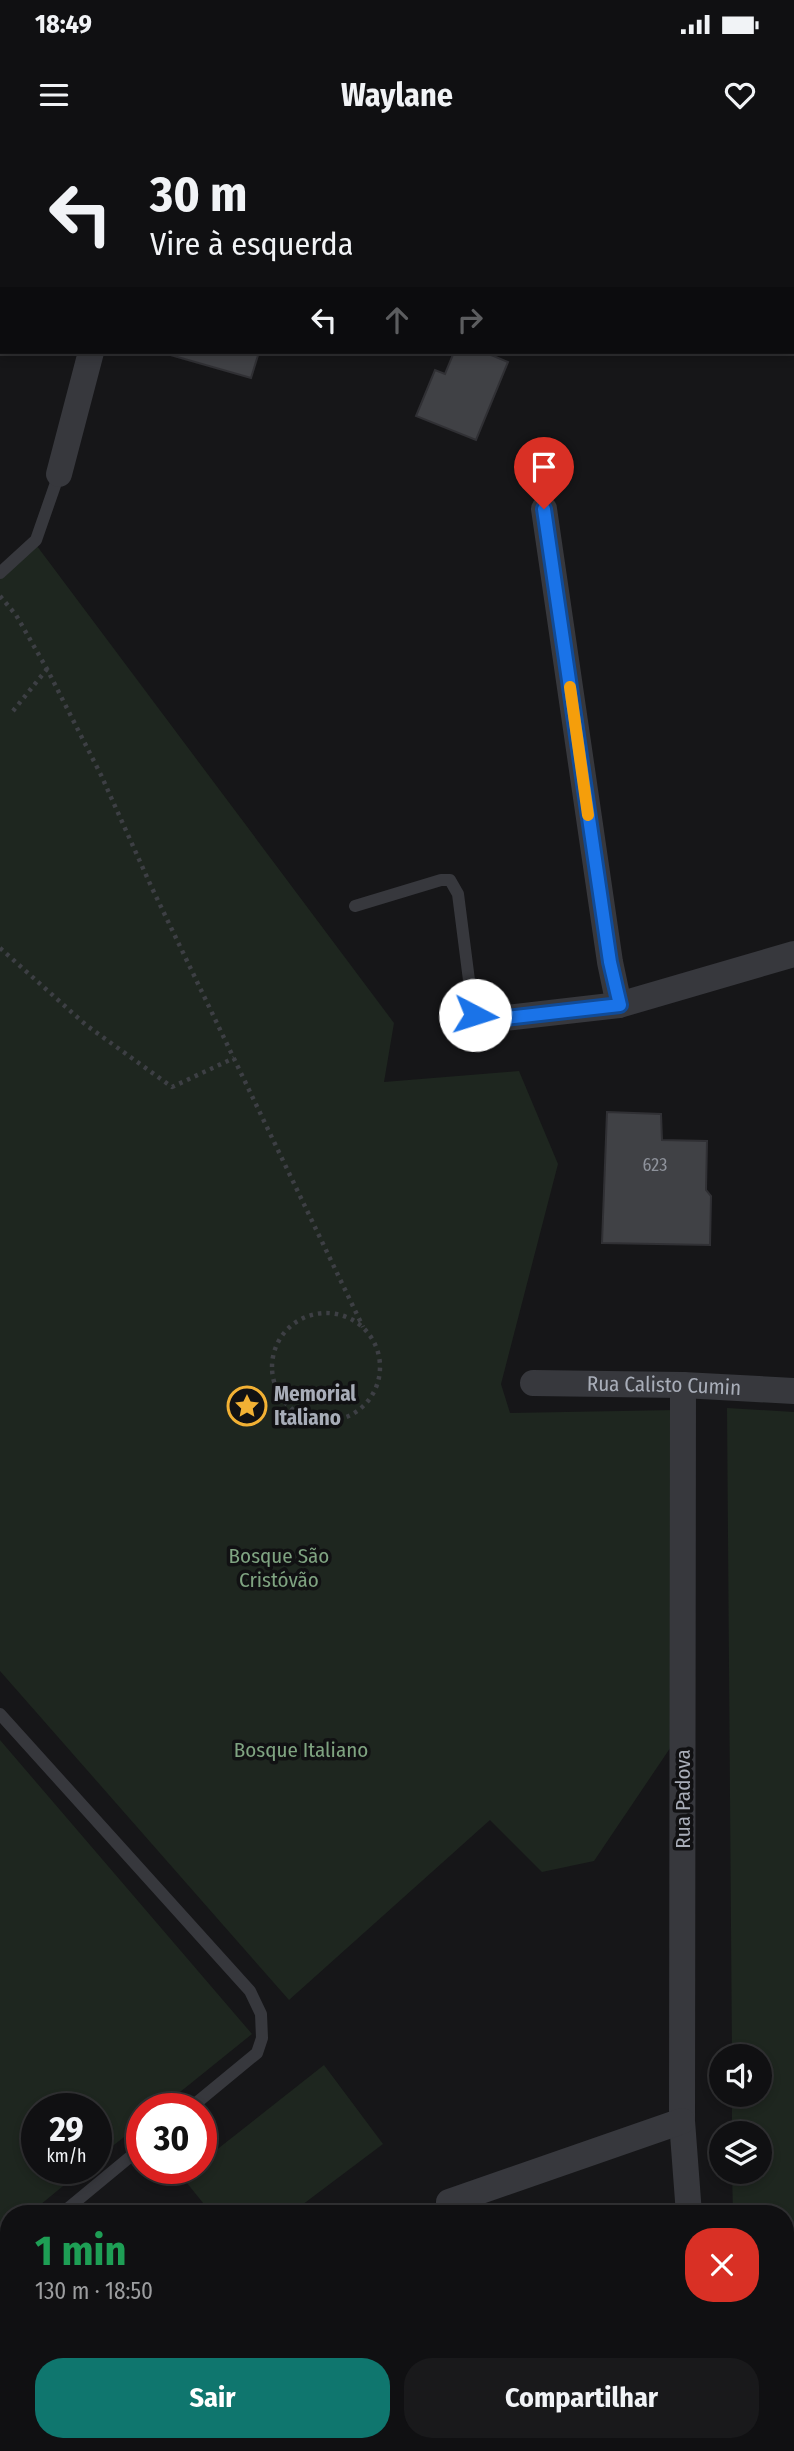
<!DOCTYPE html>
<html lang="pt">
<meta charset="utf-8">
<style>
:root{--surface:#101012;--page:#19191b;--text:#f1f3f6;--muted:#9c9d9f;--line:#303032;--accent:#0f766e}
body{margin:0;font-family:"Fira Sans Condensed",sans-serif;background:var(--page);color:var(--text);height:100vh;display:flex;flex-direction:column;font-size:26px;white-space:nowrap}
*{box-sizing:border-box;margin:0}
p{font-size:23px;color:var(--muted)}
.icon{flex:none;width:38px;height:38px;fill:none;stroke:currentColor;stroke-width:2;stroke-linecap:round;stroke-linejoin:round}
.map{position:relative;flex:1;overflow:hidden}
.sheet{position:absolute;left:0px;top:2065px;width:794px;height:247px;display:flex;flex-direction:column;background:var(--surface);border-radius:28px 28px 0 0;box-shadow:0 4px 10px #0003,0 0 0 2px var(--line)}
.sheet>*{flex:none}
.top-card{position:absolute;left:0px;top:0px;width:794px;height:214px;box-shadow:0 4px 10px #0003,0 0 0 2px var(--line);background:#101012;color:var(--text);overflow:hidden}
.fabs{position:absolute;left:709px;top:1904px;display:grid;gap:14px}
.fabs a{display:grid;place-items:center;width:63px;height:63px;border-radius:50%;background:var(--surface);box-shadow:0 4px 10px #0003,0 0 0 2px var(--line);font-size:35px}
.speed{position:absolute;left:21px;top:1953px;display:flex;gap:14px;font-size:35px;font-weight:700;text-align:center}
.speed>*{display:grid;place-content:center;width:91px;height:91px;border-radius:50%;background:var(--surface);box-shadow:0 4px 10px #0003,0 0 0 2px var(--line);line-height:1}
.speed small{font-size:18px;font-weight:400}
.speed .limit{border:10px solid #d22;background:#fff;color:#111}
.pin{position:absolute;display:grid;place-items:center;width:60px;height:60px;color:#fff;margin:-72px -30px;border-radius:50% 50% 50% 0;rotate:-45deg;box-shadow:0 0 7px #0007}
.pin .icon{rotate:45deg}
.me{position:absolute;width:77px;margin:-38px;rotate:95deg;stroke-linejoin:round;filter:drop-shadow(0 0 5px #0008)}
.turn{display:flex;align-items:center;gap:24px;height:147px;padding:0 35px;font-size:32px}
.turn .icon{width:91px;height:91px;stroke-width:2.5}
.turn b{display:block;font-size:49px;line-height:60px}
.lanes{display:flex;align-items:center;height:66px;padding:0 35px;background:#0003;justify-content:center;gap:35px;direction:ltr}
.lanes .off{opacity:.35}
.round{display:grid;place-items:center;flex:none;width:74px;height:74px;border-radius:28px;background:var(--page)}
.summary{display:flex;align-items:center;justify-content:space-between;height:119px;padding:0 35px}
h1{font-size:42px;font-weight:700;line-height:52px;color:#1e9e55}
.button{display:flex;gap:14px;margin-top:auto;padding:14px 35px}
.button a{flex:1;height:80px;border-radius:28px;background:var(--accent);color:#fff;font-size:28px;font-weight:700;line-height:80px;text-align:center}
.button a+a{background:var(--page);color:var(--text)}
.status{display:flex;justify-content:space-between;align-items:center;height:49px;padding:0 35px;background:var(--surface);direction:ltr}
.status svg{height:19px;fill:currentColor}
header{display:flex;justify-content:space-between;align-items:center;height:91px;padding:0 35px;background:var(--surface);font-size:32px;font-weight:700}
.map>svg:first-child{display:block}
.green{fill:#1e261f}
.building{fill:#404145;stroke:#303034;stroke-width:2}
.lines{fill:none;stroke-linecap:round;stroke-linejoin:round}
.path{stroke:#3d3f44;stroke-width:4.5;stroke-dasharray:3.5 5;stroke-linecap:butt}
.lane{stroke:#37383d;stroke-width:12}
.street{stroke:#37383d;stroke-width:26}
.secondary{stroke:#45474d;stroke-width:37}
.route-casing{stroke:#114b97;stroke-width:18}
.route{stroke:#1a73e8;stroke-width:12}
.slow{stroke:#f59e0b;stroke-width:12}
.labels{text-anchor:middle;stroke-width:7;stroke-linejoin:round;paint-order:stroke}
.number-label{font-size:18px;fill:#8e929b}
.street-label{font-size:21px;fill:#a8adb8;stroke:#111113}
.poi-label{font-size:21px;font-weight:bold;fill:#a8adb8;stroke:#111113;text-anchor:start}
.park-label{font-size:21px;fill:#7fa381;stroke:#111113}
</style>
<div class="status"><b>18:49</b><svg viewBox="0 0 49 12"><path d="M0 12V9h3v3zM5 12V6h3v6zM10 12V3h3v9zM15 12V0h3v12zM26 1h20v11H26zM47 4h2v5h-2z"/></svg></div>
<header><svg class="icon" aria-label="menu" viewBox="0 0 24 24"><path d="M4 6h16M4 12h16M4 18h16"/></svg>Waylane<svg class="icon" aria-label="heart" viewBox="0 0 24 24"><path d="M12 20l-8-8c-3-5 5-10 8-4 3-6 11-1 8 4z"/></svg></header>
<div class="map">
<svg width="794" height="2311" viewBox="0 0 794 2311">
<rect width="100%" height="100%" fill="#161618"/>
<path class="green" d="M 31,398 L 394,883 L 384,942 L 519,931 L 558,1024 L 501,1244 L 510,1273 L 676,1270 L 687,1583 L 594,1721 L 542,1732 L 490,1680 L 289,1860 L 0,1531 L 0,435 Z
M 727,1268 L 794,1272 L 794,2098 L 786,2099 L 786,2074 L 733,2074 L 732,2032 L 760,2032 L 760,1993 L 732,1993 L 732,1955 L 760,1955 L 760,1916 L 732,1916 Z
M 0,1600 L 252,1894 L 159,1969 L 142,1969 L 142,1983 L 96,2019 L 96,1969 L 37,1969 L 37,2028 L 85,2028 L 29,2074 L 9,2074 L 9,2090 L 0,2097 Z
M 324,1925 L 383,2004 L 290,2074 L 212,2074 L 182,2037 L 194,2028 L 201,2028 L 201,2022 Z"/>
<path class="building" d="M 290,0 L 369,0 L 290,2 Z
M 382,0 L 457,0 L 461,2 L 381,2 Z
M 160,212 L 259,212 L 251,238 Z
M 454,212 L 484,212 L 508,222 L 476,300 L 416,276 L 435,230 L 445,234 Z
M 607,972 L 661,974 L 662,1000 L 707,1001 L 706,1050 L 711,1056 L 710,1105 L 602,1103 Z"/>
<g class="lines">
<path class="path" d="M 515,0 L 522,2
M 793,46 L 794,46
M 0,456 L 16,475 L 47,529 L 101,635 L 151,746 L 363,1187
M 13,571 L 47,529
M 0,808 L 86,885 L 172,947 L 234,918
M272 1227a54 54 0 1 1 108 0a54 54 0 1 1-108 0Z"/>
<path class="lane" d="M 0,433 L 36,400 L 59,334
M 355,766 L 441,740 L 450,740 L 458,754 L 470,848 L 476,875
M 0,1574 L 250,1851 L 261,1874 L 262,1898 L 257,1913 L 189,1969
M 61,2074 L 142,2007
M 0,2124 L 9,2117"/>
<g class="street">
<path d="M 154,2 L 155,0"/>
<path d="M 59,334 L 91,212"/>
<path d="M 544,369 L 610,822 L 619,865"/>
<path d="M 476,875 L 497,879 L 619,865 L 794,814"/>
<path id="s1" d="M 533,1243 L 683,1245 L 794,1251"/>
<path d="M 683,1245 L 682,1981 L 689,2074"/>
<path d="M 449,2062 L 682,1981"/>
<path d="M 0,2239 L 9,2249"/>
<path d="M 58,2303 L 66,2311"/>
<path d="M 706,2303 L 707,2311"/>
</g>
<path class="secondary" d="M 673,0 L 680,2
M 793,8 L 794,8"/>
</g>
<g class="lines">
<defs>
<path id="route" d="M 475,875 L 497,879 L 620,865 L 610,822 L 544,369"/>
</defs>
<use href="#route" class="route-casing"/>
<use href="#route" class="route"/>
<path class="slow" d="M 570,547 L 588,675"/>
</g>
<defs>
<symbol id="sight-ring" viewBox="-11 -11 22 22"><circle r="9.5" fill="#111113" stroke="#f2b134" stroke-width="1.5"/><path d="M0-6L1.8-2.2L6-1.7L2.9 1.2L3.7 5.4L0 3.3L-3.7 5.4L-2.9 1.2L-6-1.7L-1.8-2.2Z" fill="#f2b134"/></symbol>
</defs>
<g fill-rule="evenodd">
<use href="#sight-ring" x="225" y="1244" width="44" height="44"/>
</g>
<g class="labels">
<g class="number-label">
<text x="655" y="1031">623</text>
</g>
<g class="street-label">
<text dy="7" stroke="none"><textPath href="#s1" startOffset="131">Rua Calisto Cumin</textPath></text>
<text transform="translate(683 1659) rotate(-90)" y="7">Rua Padova</text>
</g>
<g class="poi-label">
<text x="274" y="1261">Memorial<tspan x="274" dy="24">Italiano</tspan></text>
</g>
<g class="park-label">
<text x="279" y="1423">Bosque São<tspan x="279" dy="24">Cristóvão</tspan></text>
<text x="301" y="1617">Bosque Italiano</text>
</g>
</g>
</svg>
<div class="fabs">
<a><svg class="icon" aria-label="sound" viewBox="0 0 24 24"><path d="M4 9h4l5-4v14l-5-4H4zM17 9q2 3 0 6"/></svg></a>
<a><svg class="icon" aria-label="layers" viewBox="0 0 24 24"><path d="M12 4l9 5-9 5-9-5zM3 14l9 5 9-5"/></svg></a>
</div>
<div class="speed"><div>29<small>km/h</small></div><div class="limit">30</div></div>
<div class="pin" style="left:544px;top:369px;background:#d93025"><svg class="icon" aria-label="arrive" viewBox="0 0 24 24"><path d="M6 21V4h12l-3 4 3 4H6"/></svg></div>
<svg class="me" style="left:475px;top:875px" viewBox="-20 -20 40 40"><circle r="19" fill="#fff"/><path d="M0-13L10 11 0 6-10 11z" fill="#1a73e8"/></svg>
<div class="top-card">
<div class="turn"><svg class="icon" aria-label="left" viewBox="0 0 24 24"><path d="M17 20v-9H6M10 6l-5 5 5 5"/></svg><div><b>30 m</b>Vire à esquerda</div></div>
<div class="lanes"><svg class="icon" aria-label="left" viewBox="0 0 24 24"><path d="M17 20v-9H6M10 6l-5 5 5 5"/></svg><svg class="icon off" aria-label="ahead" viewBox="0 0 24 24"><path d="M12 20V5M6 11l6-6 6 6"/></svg><svg class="icon off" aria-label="right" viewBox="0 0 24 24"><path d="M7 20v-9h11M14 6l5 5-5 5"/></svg></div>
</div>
<section class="sheet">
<div class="summary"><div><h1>1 min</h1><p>130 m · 18:50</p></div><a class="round" style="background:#d93025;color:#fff"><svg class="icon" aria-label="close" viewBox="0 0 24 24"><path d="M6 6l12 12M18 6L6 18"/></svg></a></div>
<div class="button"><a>Sair</a><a>Compartilhar</a></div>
</section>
</div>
